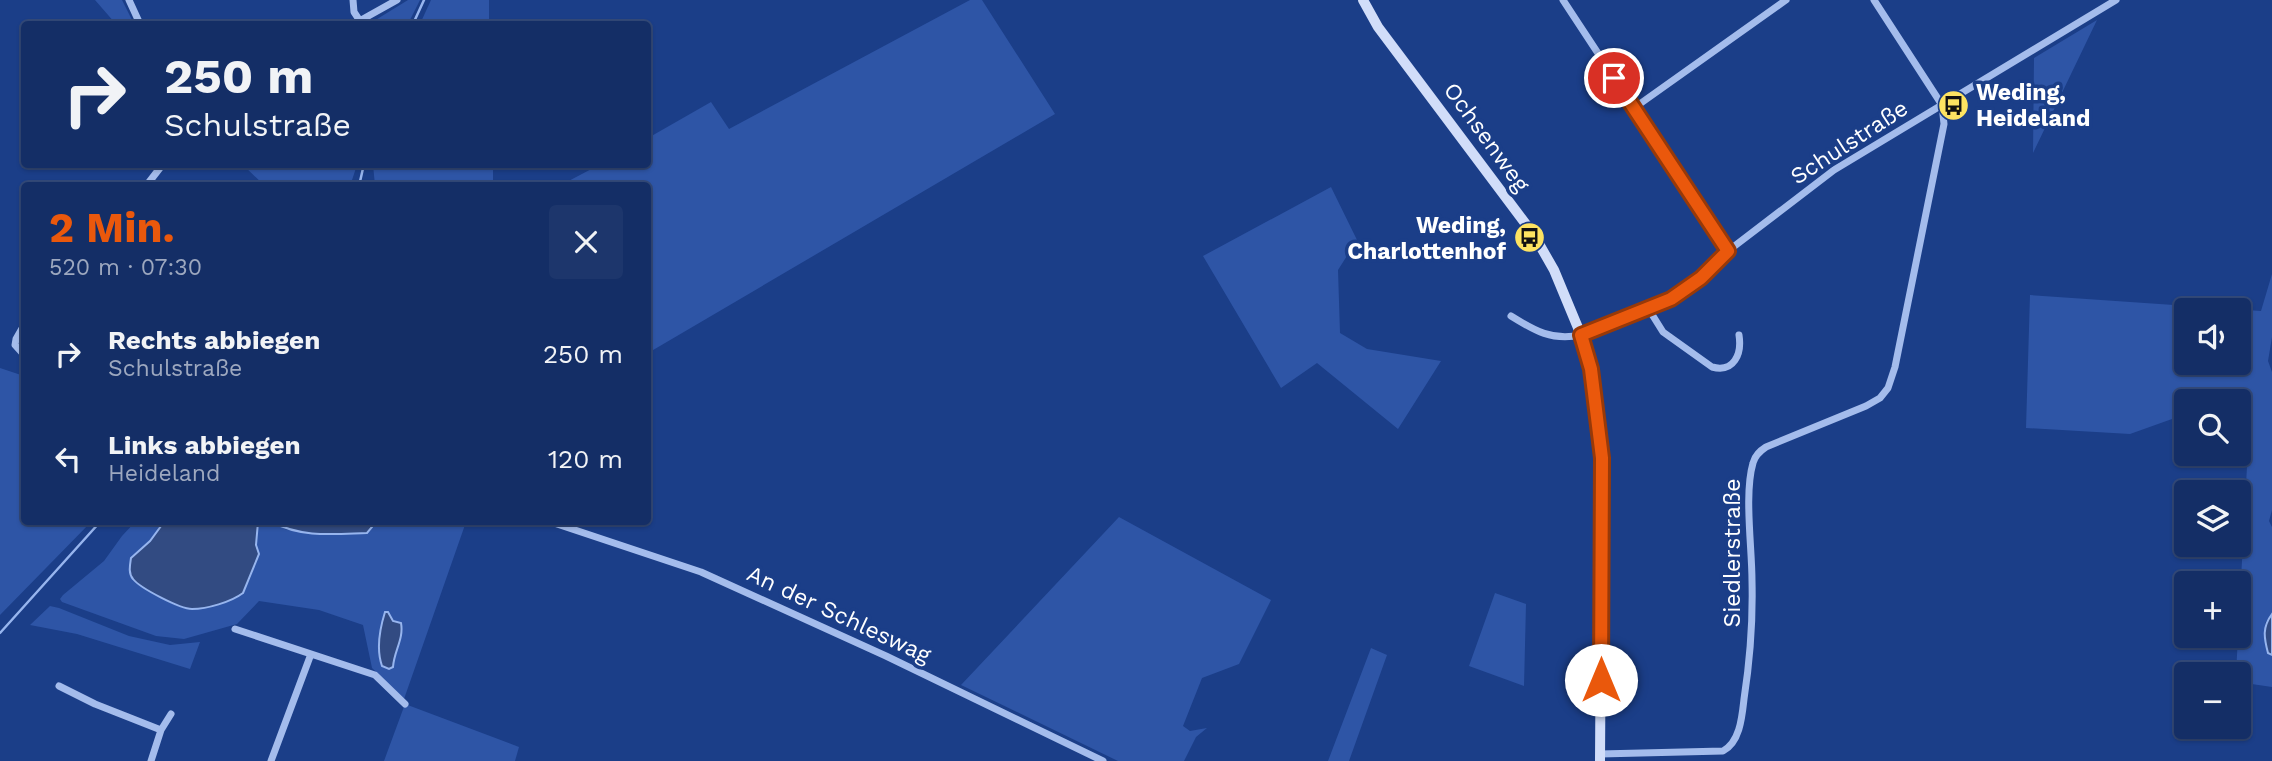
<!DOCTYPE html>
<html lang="de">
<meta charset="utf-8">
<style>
:root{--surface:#142e66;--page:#1d366c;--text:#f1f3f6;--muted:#9da8bf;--line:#334a7a;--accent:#ea580c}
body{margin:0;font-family:"Work Sans",sans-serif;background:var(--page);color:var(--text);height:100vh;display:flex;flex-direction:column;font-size:26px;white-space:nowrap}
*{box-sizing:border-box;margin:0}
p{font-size:23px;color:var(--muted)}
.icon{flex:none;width:38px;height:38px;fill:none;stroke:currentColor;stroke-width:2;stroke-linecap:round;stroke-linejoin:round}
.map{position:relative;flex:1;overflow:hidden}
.panel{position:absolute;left:21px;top:182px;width:630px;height:343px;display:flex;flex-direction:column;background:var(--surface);border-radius:7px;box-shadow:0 2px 5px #0004,0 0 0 2px var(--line)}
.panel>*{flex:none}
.hud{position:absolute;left:21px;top:21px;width:630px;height:147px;border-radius:7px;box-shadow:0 2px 5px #0004,0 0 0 2px var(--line);background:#142e66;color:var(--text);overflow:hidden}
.controls{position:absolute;left:2174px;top:298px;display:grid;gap:14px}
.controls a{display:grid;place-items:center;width:77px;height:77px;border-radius:7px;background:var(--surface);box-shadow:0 2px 5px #0004,0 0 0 2px var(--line);font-size:35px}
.pin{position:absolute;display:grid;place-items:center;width:60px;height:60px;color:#fff;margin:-30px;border:4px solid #fff;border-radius:50%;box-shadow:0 2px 7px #0007}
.me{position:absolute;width:77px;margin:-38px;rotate:0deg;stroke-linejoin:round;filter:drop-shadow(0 0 5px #0008)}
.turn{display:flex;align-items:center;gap:24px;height:147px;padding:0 28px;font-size:32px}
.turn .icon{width:91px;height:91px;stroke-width:2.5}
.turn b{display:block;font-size:49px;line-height:60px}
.round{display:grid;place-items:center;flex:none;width:74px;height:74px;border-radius:7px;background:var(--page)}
.summary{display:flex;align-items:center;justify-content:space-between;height:119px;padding:0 28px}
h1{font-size:42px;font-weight:700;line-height:52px;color:var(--accent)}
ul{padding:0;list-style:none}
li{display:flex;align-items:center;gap:21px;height:105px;padding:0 28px}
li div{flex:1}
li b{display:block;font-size:26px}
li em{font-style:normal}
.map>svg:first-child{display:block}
.green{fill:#2e55a6;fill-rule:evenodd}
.water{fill:#324b82;stroke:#97b5ee;stroke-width:2}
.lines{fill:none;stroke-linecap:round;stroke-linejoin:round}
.stream{stroke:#97b5ee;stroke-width:2.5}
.minor{stroke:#a4bcec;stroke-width:7}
.secondary{stroke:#d1ddf9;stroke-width:10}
.route-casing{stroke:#983908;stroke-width:18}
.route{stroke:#ea580c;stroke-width:12}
.labels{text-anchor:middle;stroke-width:7;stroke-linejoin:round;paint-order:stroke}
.poi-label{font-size:23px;font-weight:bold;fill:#fff;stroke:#1b3e88;text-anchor:start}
.street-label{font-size:23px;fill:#fff;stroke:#1b3e88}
</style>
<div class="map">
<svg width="2272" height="761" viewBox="0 0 2272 761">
<rect width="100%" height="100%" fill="#1b3e88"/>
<path class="green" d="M 95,0 L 122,0 L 134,24 L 114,24 L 115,23 Z
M 408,0 L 420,0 L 408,24 L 369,24 Z
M 431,0 L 489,0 L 489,24 L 420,24 Z
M 970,0 L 982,0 L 1055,114 L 648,353 L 648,186 L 561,185 L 599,165 L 648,164 L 648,138 L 711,102 L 729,129 Z
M 2097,20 L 2033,153 L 2034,58 Z
M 243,165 L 357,165 L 350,186 L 264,185 Z
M 373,165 L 493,165 L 493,185 L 375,185 Z
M 1331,187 L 1357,240 L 1338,270 L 1340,333 L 1367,349 L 1441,361 L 1398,429 L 1317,363 L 1281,388 L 1203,256 Z
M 2272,274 L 2272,337 L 2268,361 L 2272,372 L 2272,510 L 2269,521 L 2272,527 L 2272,614 L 2265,623 L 2268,653 L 2272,655 L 2272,687 L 2238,682 L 2238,674 L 2236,674 L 2251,391 L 2222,401 L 2186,401 L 2186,414 L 2130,434 L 2026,428 L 2030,295 L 2261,311 ZM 2186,310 L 2238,310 L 2238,362 L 2186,362 Z
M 0,368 L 24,376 L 24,522 L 91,522 L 0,615 Z
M 1119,517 L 1271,600 L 1239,664 L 1202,678 L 1183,726 L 1190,731 L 1207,728 L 1196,737 L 1184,761 L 1118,761 L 961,685 Z
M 135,522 L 164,522 L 150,541 L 131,558 L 134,580 C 148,589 174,609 191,609 C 198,609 205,606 212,605 C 258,600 256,558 258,522 L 272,522 L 287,530 L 372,527 L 371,522 L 466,522 L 404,699 L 372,668 L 363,625 L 319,610 L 259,601 L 237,624 L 184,639 L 156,636 L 62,602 L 60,599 L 63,595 L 104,561 L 122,536 Z
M 1495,593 L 1526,604 L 1524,686 L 1469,666 Z
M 50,606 L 59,608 L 129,636 L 170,645 L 200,642 L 190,669 L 77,634 L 30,625 Z
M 1371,648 L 1387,655 L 1349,761 L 1328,761 Z
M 405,704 L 519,747 L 515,761 L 384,761 Z"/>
<path class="water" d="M 164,522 L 258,522 L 256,545 L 259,554 L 243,593 C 231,602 207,609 192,609 C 180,609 140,588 133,579 C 128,573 130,565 131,558 L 150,541 Z
M 272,522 L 371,522 L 372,527 L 367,533 C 334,534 302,538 272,522 Z
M 385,612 L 388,612 L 393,621 L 401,623 C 404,639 394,651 393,667 L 389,669 L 382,666 C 376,649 380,628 385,612 Z
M 2272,614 L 2272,655 L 2268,653 C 2264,638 2262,627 2272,614 Z"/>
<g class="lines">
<path class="stream" d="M 413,24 L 424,0
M 359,186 L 364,164
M 0,633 L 100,522"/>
<path class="minor" d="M 129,0 L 140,24
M 353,0 L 354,12 L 360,21
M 1563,0 L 1728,251
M 354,24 L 397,0
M 1634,108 L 1786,0
M 146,186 L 163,164
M 1648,308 L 1663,332 L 1712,367 C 1734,373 1742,354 1739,335
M 1511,316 C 1535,331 1552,341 1581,335 L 1671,299 L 1685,290 L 1728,251 L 1834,170 L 2116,0
M 24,325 L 16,339 L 15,345 L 24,355
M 551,522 L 701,572 L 886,656 L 1103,761
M 235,629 L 375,675 L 405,704
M 59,686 L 95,704 L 161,730
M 1600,754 L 1723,751 C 1740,742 1742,717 1744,699 C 1750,660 1753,621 1752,581 C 1752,547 1744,494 1753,463 C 1755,455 1760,451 1766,447 L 1866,406 L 1880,398 L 1888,388 L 1895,367 L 1944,124 L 1942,105 L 1874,0
M 151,761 L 161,730 L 171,714
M 271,761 L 311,654"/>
<path class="secondary" d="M 1363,0 L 1378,27 L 1534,235 L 1554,270 L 1581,335 L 1591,369 L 1597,401 L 1602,458 L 1600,761"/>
</g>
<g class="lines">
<defs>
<path id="route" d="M 1601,680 L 1602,458 L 1591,369 L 1581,335 L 1671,299 L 1701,278 L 1728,251 L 1614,78"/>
</defs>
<use href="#route" class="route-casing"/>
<use href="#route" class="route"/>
</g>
<defs>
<symbol id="bus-disc" viewBox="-11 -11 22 22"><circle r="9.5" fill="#fde361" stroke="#1b3e88"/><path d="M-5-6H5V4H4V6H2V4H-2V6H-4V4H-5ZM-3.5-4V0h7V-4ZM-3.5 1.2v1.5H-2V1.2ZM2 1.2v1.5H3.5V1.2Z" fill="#111"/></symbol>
</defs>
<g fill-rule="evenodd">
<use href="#bus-disc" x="1936" y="88" width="35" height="35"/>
<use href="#bus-disc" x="1512" y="220" width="35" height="35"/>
</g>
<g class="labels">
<g class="poi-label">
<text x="1976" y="100">Weding,<tspan x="1976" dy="26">Heideland</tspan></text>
<text x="1506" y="233" text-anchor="end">Weding,<tspan x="1506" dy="26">Charlottenhof</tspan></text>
</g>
<g class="street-label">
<text transform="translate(1487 137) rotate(54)" y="8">Ochsenweg</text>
<text transform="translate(1849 142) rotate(-33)" y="8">Schulstraße</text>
<text transform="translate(1732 553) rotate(-90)" y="8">Siedlerstraße</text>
<text transform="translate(839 614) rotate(25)" y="8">An der Schleswag</text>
</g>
</g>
</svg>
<div class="controls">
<a><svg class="icon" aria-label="sound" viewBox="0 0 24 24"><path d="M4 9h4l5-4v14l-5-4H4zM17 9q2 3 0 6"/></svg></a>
<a><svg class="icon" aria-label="search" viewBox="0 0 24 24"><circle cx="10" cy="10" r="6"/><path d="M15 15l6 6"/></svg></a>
<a><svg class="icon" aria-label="layers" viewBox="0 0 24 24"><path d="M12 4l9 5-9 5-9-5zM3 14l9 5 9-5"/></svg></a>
<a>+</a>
<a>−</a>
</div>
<div class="pin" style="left:1614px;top:78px;background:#d93025"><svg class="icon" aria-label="arrive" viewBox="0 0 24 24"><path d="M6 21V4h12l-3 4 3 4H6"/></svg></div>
<svg class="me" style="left:1601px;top:680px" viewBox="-20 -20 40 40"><circle r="19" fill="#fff"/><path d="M0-13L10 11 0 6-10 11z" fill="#ea580c"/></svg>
<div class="hud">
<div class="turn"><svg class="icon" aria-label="right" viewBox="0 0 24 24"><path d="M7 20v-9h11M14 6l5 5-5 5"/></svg><div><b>250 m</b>Schulstraße</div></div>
</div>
<section class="panel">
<div class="summary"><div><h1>2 Min.</h1><p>520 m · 07:30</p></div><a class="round"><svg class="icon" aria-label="close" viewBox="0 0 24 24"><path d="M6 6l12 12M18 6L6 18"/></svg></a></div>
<ul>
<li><svg class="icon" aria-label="right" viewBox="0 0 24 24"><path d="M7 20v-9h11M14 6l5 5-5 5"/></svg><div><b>Rechts abbiegen</b><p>Schulstraße</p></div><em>250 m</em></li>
<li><svg class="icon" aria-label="left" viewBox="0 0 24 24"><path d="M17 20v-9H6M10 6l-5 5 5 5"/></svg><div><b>Links abbiegen</b><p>Heideland</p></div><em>120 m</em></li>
</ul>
</section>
</div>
